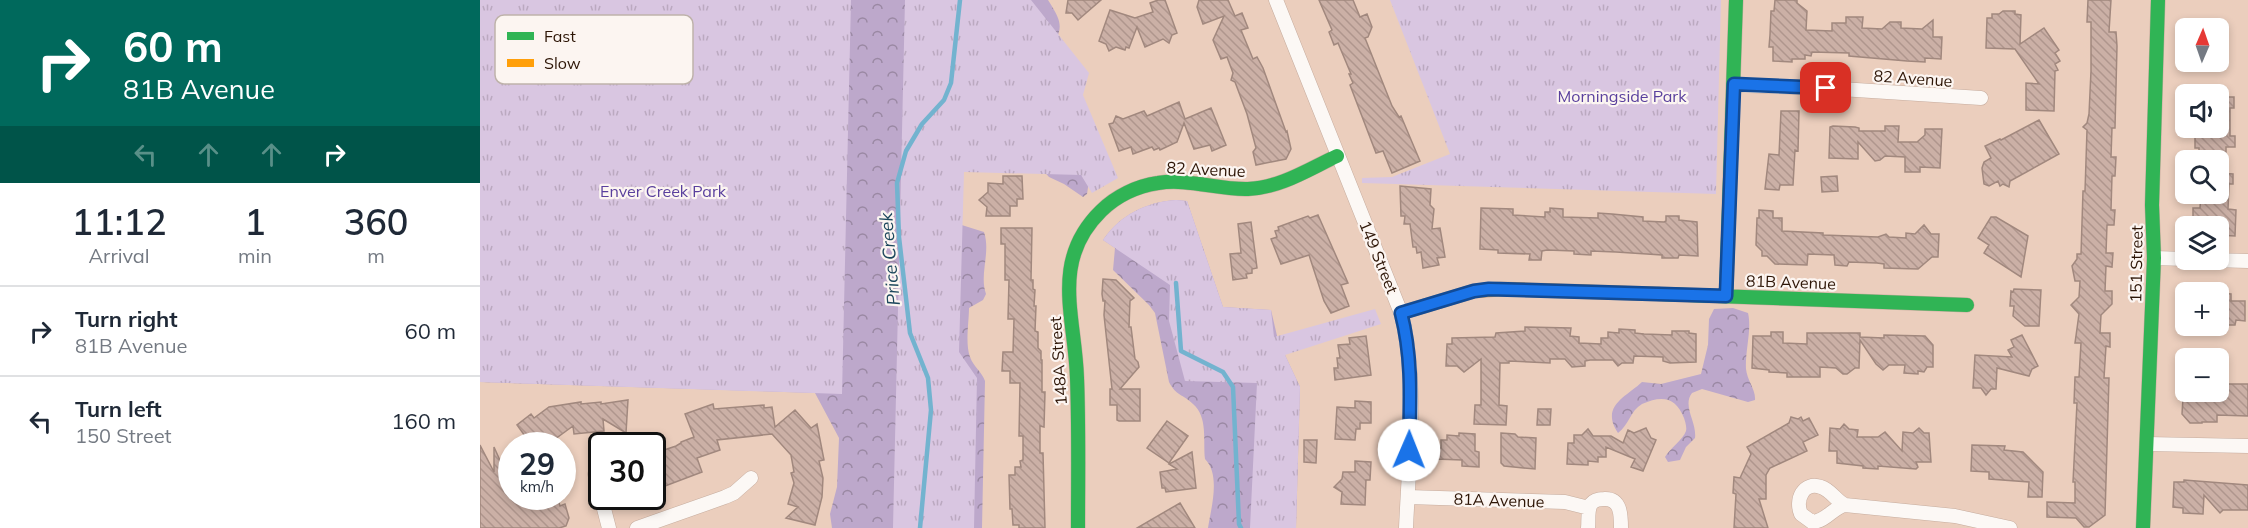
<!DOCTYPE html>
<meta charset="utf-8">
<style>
:root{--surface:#fff;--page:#f6f6f7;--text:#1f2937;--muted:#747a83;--line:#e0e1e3}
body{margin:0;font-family:Mulish,sans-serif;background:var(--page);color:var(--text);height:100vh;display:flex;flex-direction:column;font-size:22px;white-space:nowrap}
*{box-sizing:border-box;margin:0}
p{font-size:20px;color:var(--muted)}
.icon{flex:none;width:33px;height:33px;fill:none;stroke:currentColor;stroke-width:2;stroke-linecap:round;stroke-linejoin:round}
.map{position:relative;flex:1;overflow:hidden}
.sheet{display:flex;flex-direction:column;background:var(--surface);width:480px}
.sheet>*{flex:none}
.hud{background:#00695c;color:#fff;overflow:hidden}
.needle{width:39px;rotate:2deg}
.controls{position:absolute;left:1695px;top:18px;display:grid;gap:12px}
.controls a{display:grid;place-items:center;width:54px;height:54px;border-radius:9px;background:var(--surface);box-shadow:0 3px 9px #0003;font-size:30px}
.speed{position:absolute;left:18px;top:432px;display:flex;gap:12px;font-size:30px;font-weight:700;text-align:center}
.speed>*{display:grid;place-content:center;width:78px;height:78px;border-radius:50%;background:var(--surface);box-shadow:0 3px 9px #0003;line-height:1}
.speed small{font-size:15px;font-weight:400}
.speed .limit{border:3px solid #111;border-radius:9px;background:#fff;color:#111}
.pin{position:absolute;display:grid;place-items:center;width:51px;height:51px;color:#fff;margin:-26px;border-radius:12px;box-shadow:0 3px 9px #0006}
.me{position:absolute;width:66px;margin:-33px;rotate:1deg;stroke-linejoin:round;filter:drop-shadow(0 0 4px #0008)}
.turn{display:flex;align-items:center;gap:21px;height:126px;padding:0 24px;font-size:27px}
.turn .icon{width:78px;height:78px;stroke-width:2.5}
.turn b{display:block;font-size:42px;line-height:51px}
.lanes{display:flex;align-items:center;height:57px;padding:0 24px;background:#0003;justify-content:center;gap:30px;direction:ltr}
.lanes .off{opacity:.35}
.eta{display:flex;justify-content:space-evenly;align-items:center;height:102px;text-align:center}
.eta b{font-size:36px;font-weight:600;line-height:42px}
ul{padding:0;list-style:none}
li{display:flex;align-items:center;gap:18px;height:90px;padding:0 24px;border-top:2px solid var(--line)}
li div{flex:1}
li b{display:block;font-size:22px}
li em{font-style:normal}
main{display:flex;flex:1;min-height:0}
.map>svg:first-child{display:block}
.forest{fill:url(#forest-crowns)}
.park{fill:url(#park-tufts)}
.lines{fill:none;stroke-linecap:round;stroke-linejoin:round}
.stream{stroke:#73b3cf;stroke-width:4.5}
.building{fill:url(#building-back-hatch);stroke:#a1887e;stroke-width:1.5}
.street-casing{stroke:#c6ac9e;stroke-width:15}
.fast-casing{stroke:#c6ac9e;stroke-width:15}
.slow-casing{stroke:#c6ac9e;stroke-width:15}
.street{stroke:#fcf8f5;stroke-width:14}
.fast{stroke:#30b455;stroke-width:14}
.slow{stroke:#ff9f0a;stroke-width:14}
.route-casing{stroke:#114b97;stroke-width:15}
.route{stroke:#1a73e8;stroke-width:10}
.labels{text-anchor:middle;stroke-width:4.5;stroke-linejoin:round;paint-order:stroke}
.street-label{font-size:16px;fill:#2d1506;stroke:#fcf5f1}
.park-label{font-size:16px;fill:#593f9d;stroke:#fcf5f1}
.water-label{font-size:18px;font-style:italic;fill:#1c475c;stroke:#fcf5f1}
.key{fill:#fcf5f1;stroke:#beb2aa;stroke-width:1.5}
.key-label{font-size:16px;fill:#2d1506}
</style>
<main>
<section class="sheet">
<div class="hud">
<div class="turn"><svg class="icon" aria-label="right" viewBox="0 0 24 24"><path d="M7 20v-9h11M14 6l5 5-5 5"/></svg><div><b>60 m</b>81B Avenue</div></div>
<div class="lanes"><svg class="icon off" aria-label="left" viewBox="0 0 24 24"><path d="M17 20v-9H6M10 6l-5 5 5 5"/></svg><svg class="icon off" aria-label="ahead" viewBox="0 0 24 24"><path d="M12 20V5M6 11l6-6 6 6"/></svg><svg class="icon off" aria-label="ahead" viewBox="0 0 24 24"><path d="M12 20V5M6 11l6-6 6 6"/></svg><svg class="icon" aria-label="right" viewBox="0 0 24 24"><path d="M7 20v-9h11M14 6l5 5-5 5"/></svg></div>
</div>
<div class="eta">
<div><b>11:12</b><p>Arrival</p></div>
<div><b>1</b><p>min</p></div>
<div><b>360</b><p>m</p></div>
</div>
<ul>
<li><svg class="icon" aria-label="right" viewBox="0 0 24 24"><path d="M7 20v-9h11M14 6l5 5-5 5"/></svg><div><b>Turn right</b><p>81B Avenue</p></div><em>60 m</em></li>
<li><svg class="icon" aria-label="left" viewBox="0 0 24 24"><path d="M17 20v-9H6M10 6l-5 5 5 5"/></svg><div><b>Turn left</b><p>150 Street</p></div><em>160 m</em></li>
</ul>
</section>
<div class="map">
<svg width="1768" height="528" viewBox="0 0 1768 528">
<defs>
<pattern id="forest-crowns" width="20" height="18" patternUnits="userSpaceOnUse" patternTransform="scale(1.5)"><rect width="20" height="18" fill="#bda8cb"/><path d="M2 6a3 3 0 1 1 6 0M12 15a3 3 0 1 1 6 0" fill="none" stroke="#9a88a3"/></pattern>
<pattern id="park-tufts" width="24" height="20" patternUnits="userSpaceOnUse" patternTransform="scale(1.5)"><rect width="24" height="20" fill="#d9c6e1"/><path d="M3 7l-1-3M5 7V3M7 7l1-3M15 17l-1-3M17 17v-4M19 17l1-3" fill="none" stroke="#bba9c0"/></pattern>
<pattern id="building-back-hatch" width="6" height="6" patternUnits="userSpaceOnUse" patternTransform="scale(1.5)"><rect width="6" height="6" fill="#cbb0a6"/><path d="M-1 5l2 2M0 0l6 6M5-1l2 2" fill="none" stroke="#af968d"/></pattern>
</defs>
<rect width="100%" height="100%" fill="#ebcebd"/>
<path class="forest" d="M 0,0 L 568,0 C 586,28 581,28 568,57 L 609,181 L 607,194 L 603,197 L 584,184 L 569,177 L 556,163 L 487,169 L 476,175 L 469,221 L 504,232 C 511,253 499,274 506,294 L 503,300 L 489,308 C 489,322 485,343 490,357 C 493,366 502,372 505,381 L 502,528 L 352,528 L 350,514 L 357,487 L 359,438 L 335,393 L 0,382 Z
M 696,200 L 707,201 L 743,307 L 791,310 L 798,340 L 820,387 L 816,528 L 728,528 C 731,508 741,475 725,459 C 723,440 728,417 713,404 C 703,394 696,396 689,382 L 675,313 L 669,305 L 633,270 L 635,248 L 623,240 C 640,215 666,202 696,200 Z
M 1253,308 L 1268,313 C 1272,329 1265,351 1266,369 C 1267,380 1276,390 1275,400 L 1268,402 L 1222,389 L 1212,393 C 1202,406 1217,422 1215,438 L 1206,447 L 1200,460 L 1188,462 L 1185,457 C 1190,448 1203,440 1206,431 C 1207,427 1205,421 1204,418 C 1196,397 1182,395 1162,404 C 1150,411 1149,425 1138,433 C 1120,406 1146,397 1162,382 L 1181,384 L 1221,374 L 1228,345 L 1229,319 L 1234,309 Z"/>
<path class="park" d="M 0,0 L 371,0 L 362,394 L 0,382 Z
M 425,0 L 551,0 L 609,73 L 603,95 L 638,178 L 612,193 L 601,175 L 484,172 L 479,352 L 497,378 L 494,528 L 413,528 Z
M 910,0 L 1241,0 L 1236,194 L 882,183 L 882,178 L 912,177 L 970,154 Z
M 696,200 L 707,201 L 743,307 L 791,310 L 794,337 L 895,309 L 901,324 L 805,355 L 820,387 L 816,528 L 770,528 L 777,383 L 705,381 L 689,321 L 690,285 L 623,240 C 640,215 666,202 696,200 Z"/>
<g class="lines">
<path class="stream" d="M 696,283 L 701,351 L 743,372 L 753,387 L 759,524 L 761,528
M 440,528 L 451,410 L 448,378 L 430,333 L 419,237 L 417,183 L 426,151 L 442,124 L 464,100 L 471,83 L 480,0"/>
</g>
<path class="building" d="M 588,0 L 621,0 L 598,20 L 592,13 L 586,13 Z
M 678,0 L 685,0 L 697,33 L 692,35 L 689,43 L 683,39 L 665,47 L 657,27 L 649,48 L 646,47 L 645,50 L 636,47 L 629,51 L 626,44 L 619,41 L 630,10 L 655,18 L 673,12 L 670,3 Z
M 719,0 L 748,0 L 755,16 L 762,13 L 768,28 L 761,30 L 773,59 L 777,57 L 783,68 L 806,132 L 807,131 L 811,149 L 806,159 L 776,165 L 773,152 L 776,148 L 767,114 L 755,82 L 751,80 L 753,73 L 747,57 L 741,59 L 733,40 L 744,16 L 723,24 L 717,7 Z
M 839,0 L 873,0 L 880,17 L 887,14 L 892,27 L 888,37 L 885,38 L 912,106 L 919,117 L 921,116 L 940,161 L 912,173 L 903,151 L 896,153 L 870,85 L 873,83 L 869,74 L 871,74 L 858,43 L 854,45 L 849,32 L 852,30 Z
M 1295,0 L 1317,0 L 1317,3 L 1327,11 L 1326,30 L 1352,31 L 1352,23 L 1366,23 L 1366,17 L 1383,17 L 1382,28 L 1402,29 L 1410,22 L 1421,22 L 1421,28 L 1442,29 L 1453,20 L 1453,37 L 1462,37 L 1461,59 L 1445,58 L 1445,62 L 1427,61 L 1369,56 L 1369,53 L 1332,52 L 1331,56 L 1325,55 L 1325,59 L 1312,59 L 1312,62 L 1293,61 L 1293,47 L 1289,47 L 1290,35 L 1291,11 L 1294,11 Z
M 1608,0 L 1631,0 L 1629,32 L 1636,32 L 1637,46 L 1635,128 L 1632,128 L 1631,157 L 1636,157 L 1635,176 L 1632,176 L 1631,210 L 1635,210 L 1634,225 L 1627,225 L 1626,253 L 1633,253 L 1632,267 L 1626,266 L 1625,291 L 1632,291 L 1632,304 L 1621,315 L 1620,333 L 1630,333 L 1630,347 L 1626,346 L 1624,378 L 1629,378 L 1625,515 L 1609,527 L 1604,527 L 1596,518 L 1567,517 L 1567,502 L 1595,503 L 1595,482 L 1593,482 L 1597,403 L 1594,403 L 1595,377 L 1599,377 L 1601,343 L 1595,343 L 1599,314 L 1591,305 L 1599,297 L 1600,281 L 1595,281 L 1592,266 L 1597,259 L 1597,254 L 1601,254 L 1603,191 L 1605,191 L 1607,130 L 1603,127 L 1607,123 L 1609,114 L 1611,71 L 1611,22 L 1607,22 Z
M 1523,11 L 1535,11 L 1535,14 L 1541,15 L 1540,44 L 1564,28 L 1579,50 L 1575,53 L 1580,61 L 1575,64 L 1578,70 L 1575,71 L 1574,111 L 1546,110 L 1546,83 L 1559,84 L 1535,49 L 1506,48 L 1507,18 L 1512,18 L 1512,14 L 1519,14 Z
M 1738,97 L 1754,97 L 1754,108 L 1750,108 L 1750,136 L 1755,136 L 1755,147 L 1746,147 L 1746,160 L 1719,160 L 1719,148 L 1715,148 L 1715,135 L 1738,135 Z
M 699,102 L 705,119 L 731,108 L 746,145 L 732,151 L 730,145 L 714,149 L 704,123 L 697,142 L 680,150 L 679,148 L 674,150 L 672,147 L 653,154 L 651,147 L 639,151 L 629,124 L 633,123 L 636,116 L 643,119 L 664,111 L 667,116 Z
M 1301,111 L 1319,111 L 1318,151 L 1315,150 L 1313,185 L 1300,185 L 1299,190 L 1285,189 L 1289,154 L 1299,155 Z
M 1559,120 L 1579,154 L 1530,181 L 1529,187 L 1523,184 L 1520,186 L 1518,181 L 1509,186 L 1504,184 L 1502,168 L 1504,162 L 1511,158 L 1505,146 L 1520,139 L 1521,140 Z
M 1353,126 L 1375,127 L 1379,128 L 1379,131 L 1405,131 L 1405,126 L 1419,126 L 1418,142 L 1437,142 L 1445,135 L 1445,129 L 1462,129 L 1460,168 L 1440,167 L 1440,172 L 1425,172 L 1425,157 L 1405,156 L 1400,160 L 1395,161 L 1378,142 L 1378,159 L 1349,158 L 1350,127 Z
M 1738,173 L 1753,174 L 1753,184 L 1749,184 L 1748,209 L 1756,210 L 1755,236 L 1738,235 L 1738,226 L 1721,226 L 1721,222 L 1713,221 L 1713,208 L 1720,208 L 1721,194 L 1738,194 Z
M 523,176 L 542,176 L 543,199 L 537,199 L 537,206 L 530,206 L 530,216 L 506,216 L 507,207 L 499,200 L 508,192 L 508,183 L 523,184 Z
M 1357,176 L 1358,191 L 1342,192 L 1341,177 Z
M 920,186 L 951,189 L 950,205 L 954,209 L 952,229 L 960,228 L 965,257 L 957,258 L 959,265 L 943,268 L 941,252 L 937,253 L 936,247 L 933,247 L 930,224 L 924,224 L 925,216 L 921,216 Z
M 1001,208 L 1033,209 L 1033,215 L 1065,217 L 1065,212 L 1070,212 L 1070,208 L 1083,209 L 1083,217 L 1118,218 L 1118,213 L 1132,214 L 1163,217 L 1163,221 L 1184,222 L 1186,221 L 1186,216 L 1199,216 L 1199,220 L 1217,222 L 1218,256 L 1199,255 L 1198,258 L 1182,258 L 1182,255 L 1136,252 L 1111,251 L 1111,255 L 1094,254 L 1094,251 L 1067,250 L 1062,251 L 1061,260 L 1049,260 L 1050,254 L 1018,253 L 1018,250 L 1000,249 Z
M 1279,210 L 1293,211 L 1293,218 L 1302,218 L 1302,231 L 1343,233 L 1343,235 L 1398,237 L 1406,234 L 1409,237 L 1426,238 L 1426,233 L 1435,234 L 1444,225 L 1451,234 L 1459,234 L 1458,257 L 1452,257 L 1438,269 L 1404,268 L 1404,264 L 1397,263 L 1369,262 L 1367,266 L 1355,265 L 1354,255 L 1328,254 L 1327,265 L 1295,264 L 1287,256 L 1282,256 L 1282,251 L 1276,245 L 1277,218 L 1279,218 Z
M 838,215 L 868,283 L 861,285 L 869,306 L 851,313 L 844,301 L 829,255 L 801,264 L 791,239 L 797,237 L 795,231 L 799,230 L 798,227 L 828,216 L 830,218 Z
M 1511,217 L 1516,217 L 1548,236 L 1541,277 L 1504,253 L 1509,245 L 1498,238 Z
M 771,222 L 777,268 L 772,269 L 772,273 L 766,274 L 767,278 L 753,280 L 750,254 L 761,253 L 758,224 Z
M 521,228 L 552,228 L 551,280 L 553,280 L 553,289 L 555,290 L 554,306 L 556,306 L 555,331 L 558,332 L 558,348 L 561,351 L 561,360 L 562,360 L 562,392 L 565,392 L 564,427 L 560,426 L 560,453 L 563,453 L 565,528 L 539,528 L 539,525 L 533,525 L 532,509 L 530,509 L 529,475 L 535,475 L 535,467 L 541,467 L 540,461 L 543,460 L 543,436 L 539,436 L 540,383 L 530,383 L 530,371 L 522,371 L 523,352 L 533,352 L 534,319 L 528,319 L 529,280 L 525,280 L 525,244 L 521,244 Z
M 623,279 L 636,280 L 654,298 L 650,301 L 649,327 L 651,327 L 655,359 L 658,362 L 659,367 L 640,389 L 660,389 L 660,421 L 639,421 L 637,420 L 637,405 L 630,405 L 630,389 L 632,389 L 624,315 L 625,301 L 623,301 L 622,294 Z
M 1534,289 L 1561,290 L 1559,326 L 1545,326 L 1533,316 L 1534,306 L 1530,306 L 1531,291 L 1533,292 Z
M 1738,293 L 1751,294 L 1751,301 L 1765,301 L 1765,321 L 1756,320 L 1755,325 L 1738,325 Z
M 1045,327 L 1091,328 L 1090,336 L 1099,337 L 1099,343 L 1121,344 L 1121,338 L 1128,338 L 1128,332 L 1139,333 L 1139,329 L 1155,330 L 1155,333 L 1164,334 L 1192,335 L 1192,331 L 1209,331 L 1209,333 L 1216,334 L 1216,362 L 1190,363 L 1183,361 L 1183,357 L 1154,356 L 1153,363 L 1142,363 L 1138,366 L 1133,360 L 1110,360 L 1105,361 L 1105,366 L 1092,367 L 1085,359 L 1070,359 L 1070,363 L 1029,361 L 1029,363 L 1020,363 L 1019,405 L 1027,406 L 1026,425 L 994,424 L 995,405 L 1001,405 L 1001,359 L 984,372 L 977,366 L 966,366 L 967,344 L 972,344 L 972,338 L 1015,337 L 1016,333 L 1045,331 Z
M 1291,332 L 1303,332 L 1303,343 L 1327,344 L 1327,333 L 1380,333 L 1380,337 L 1404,338 L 1404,335 L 1445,336 L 1453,345 L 1453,367 L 1447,367 L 1444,372 L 1438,371 L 1438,374 L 1424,373 L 1425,365 L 1409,365 L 1403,370 L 1396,364 L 1380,340 L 1379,368 L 1375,368 L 1367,374 L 1363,374 L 1356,368 L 1340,367 L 1340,377 L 1307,377 L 1307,373 L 1289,372 L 1289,370 L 1272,368 L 1273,336 L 1291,336 Z
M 1542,335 L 1558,366 L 1552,369 L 1549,376 L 1517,368 L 1516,389 L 1511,389 L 1506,395 L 1501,388 L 1493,388 L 1495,355 L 1532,357 L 1528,350 L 1534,347 L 1531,340 Z
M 886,336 L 891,375 L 855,380 L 854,368 L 858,368 L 857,358 L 860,358 L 858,345 L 870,344 L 869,338 Z
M 1746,384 L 1768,384 L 1768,416 L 1737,415 L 1737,422 L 1722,422 L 1722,423 L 1710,423 L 1702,414 L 1703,398 L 1706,398 L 1706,395 L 1746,396 Z
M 148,400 L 146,433 L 123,419 L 124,431 L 94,434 L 93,426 L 71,442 L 69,440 L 59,446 L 53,438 L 51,440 L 48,435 L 45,436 L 37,425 L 51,414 L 54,418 L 69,407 L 101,402 L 101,404 L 121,402 L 121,404 Z
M 875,401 L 891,402 L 891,423 L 880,423 L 880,429 L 876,429 L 875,440 L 855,439 L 857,407 L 875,408 Z
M 233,404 L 234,409 L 284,405 L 284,408 L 292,407 L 295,427 L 315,410 L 331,428 L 337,424 L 344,460 L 339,461 L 343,478 L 342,497 L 335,525 L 306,518 L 318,507 L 308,504 L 314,483 L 311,473 L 314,472 L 311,455 L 292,434 L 237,440 L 240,450 L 217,458 L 222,472 L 172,491 L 172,454 L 196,446 L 201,443 L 201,442 L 214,437 L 205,414 Z
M 1058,409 L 1071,409 L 1070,425 L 1057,425 Z
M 1311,417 L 1318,419 L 1321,417 L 1323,421 L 1329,418 L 1338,435 L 1323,442 L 1327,451 L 1290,468 L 1286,475 L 1286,499 L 1279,499 L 1288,528 L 1254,528 L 1256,494 L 1253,493 L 1254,477 L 1260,478 L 1271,454 L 1267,447 L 1309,423 Z
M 687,421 L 708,436 L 689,463 L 667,448 Z
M 1364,424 L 1369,429 L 1378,430 L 1377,437 L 1398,437 L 1405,432 L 1422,451 L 1423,432 L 1433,433 L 1439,428 L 1444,433 L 1449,433 L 1451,462 L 1436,462 L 1438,467 L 1436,469 L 1398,466 L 1398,469 L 1383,468 L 1383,466 L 1357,463 L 1357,451 L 1349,451 L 1350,428 L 1360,429 Z
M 1166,428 L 1171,438 L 1176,440 L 1163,471 L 1151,467 L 1155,459 L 1126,447 L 1126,457 L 1118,457 L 1118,462 L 1108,461 L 1108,465 L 1087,464 L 1088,443 L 1094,443 L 1094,435 L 1102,435 L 1108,429 L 1113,436 L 1131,436 L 1143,443 L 1148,430 L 1154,433 Z
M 979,433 L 995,434 L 995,451 L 999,452 L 999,467 L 982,466 L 982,460 L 956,459 L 957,448 L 961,448 L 961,440 L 967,440 L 967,435 L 979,436 Z
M 1021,433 L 1035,434 L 1038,437 L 1056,438 L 1055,469 L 1024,466 L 1021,463 Z
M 824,440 L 837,440 L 836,463 L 824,462 Z
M 0,445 L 14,472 L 14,447 L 27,476 L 28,483 L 32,483 L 32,496 L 77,496 L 80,506 L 85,504 L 89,518 L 86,526 L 79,528 L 0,528 Z
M 1492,445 L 1525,446 L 1524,450 L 1543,452 L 1563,472 L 1562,497 L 1548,497 L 1549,482 L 1509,479 L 1509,472 L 1491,471 Z
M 712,452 L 716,488 L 686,492 L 685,488 L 682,488 L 680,472 L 697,469 L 689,464 Z
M 875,461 L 891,462 L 890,480 L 886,480 L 885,505 L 861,504 L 862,492 L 854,487 L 862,479 L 863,472 L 875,472 Z
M 1704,480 L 1768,485 L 1768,510 L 1743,510 L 1740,513 L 1724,495 L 1723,514 L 1703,513 L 1703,508 L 1693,507 L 1694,482 L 1704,482 Z
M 700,503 L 715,528 L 657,528 Z"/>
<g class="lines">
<defs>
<path id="street" d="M 796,0 L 921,313 C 938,380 929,459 926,528
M 1254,85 L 1345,88 L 1501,98
M 1674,258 L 1706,259
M 1732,260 L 1768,261
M 1667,444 L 1768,446
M 115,474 L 129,528
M 928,497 L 1085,502 L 1109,508
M 1365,505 C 1352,508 1347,521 1332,522 L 1321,514 C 1315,500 1323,481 1341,487 C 1351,490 1356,501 1365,505 L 1475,516 L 1530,528
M 157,528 L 245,497 L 254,493 L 271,478
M 1108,528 C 1109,521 1107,510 1111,504 C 1114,500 1119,499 1124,499 C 1141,498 1141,515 1141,528"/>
<path id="fast" d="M 1179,294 L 1487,305
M 1246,296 L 1256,0
M 598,528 C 598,478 599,428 597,378 C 595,316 570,261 621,211 C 636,196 657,186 678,183 C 708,178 738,190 768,189 C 800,188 829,169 857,156
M 1663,528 L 1674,258 L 1672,205 L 1678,0"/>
<path id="slow" d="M 921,313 L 994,291 L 1020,289 L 1179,294"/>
</defs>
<use href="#street" class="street-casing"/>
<use href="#fast" class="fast-casing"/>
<use href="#slow" class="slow-casing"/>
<use href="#street" class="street"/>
<use href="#fast" class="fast"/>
<use href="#slow" class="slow"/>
</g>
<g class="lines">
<defs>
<path id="route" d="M 929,450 C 930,404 933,359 921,313 L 994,291 L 1009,289 L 1246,296 L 1254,84 L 1346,88"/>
</defs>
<use href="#route" class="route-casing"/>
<use href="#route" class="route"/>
</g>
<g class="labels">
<g class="street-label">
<text transform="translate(1433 78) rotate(4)" y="6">82 Avenue</text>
<text transform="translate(726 169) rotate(3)" y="6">82 Avenue</text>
<text transform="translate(899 257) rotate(68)" y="6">149 Street</text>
<text transform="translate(1656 264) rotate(-89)" y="6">151 Street</text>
<text transform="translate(1311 282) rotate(2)" y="6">81B Avenue</text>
<text transform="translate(578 361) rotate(-94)" y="6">148A Street</text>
<text transform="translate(1019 500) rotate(2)" y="6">81A Avenue</text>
</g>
<g class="park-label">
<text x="1142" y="102">Morningside Park</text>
<text x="183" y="197">Enver Creek Park</text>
</g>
<g class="water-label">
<text transform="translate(410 259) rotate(-95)" y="6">Price Creek</text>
</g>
</g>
<rect x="15" y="15" width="198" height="69" rx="9" class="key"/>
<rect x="27" y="32" width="27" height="8" fill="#30b455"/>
<rect x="27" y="59" width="27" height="8" fill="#ff9f0a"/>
<g class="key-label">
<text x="64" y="42">Fast</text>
<text x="64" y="69">Slow</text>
</g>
</svg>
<div class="controls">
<a><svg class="needle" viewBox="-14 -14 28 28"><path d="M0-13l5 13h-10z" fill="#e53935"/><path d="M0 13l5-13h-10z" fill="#747a83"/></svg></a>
<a><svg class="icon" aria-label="sound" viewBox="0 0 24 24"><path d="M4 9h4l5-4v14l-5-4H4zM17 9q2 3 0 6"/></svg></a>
<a><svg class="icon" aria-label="search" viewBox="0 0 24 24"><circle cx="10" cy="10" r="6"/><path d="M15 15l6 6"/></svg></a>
<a><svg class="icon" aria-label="layers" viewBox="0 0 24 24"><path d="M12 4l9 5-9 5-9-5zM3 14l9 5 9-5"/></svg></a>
<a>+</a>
<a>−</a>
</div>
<div class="speed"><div>29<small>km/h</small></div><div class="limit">30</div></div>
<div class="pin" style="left:1346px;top:88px;background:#d93025"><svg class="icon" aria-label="arrive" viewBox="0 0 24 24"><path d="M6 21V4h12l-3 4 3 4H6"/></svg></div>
<svg class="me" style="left:929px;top:450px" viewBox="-20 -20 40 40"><circle r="19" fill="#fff"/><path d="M0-13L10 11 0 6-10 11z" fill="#1a73e8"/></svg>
</div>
</main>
